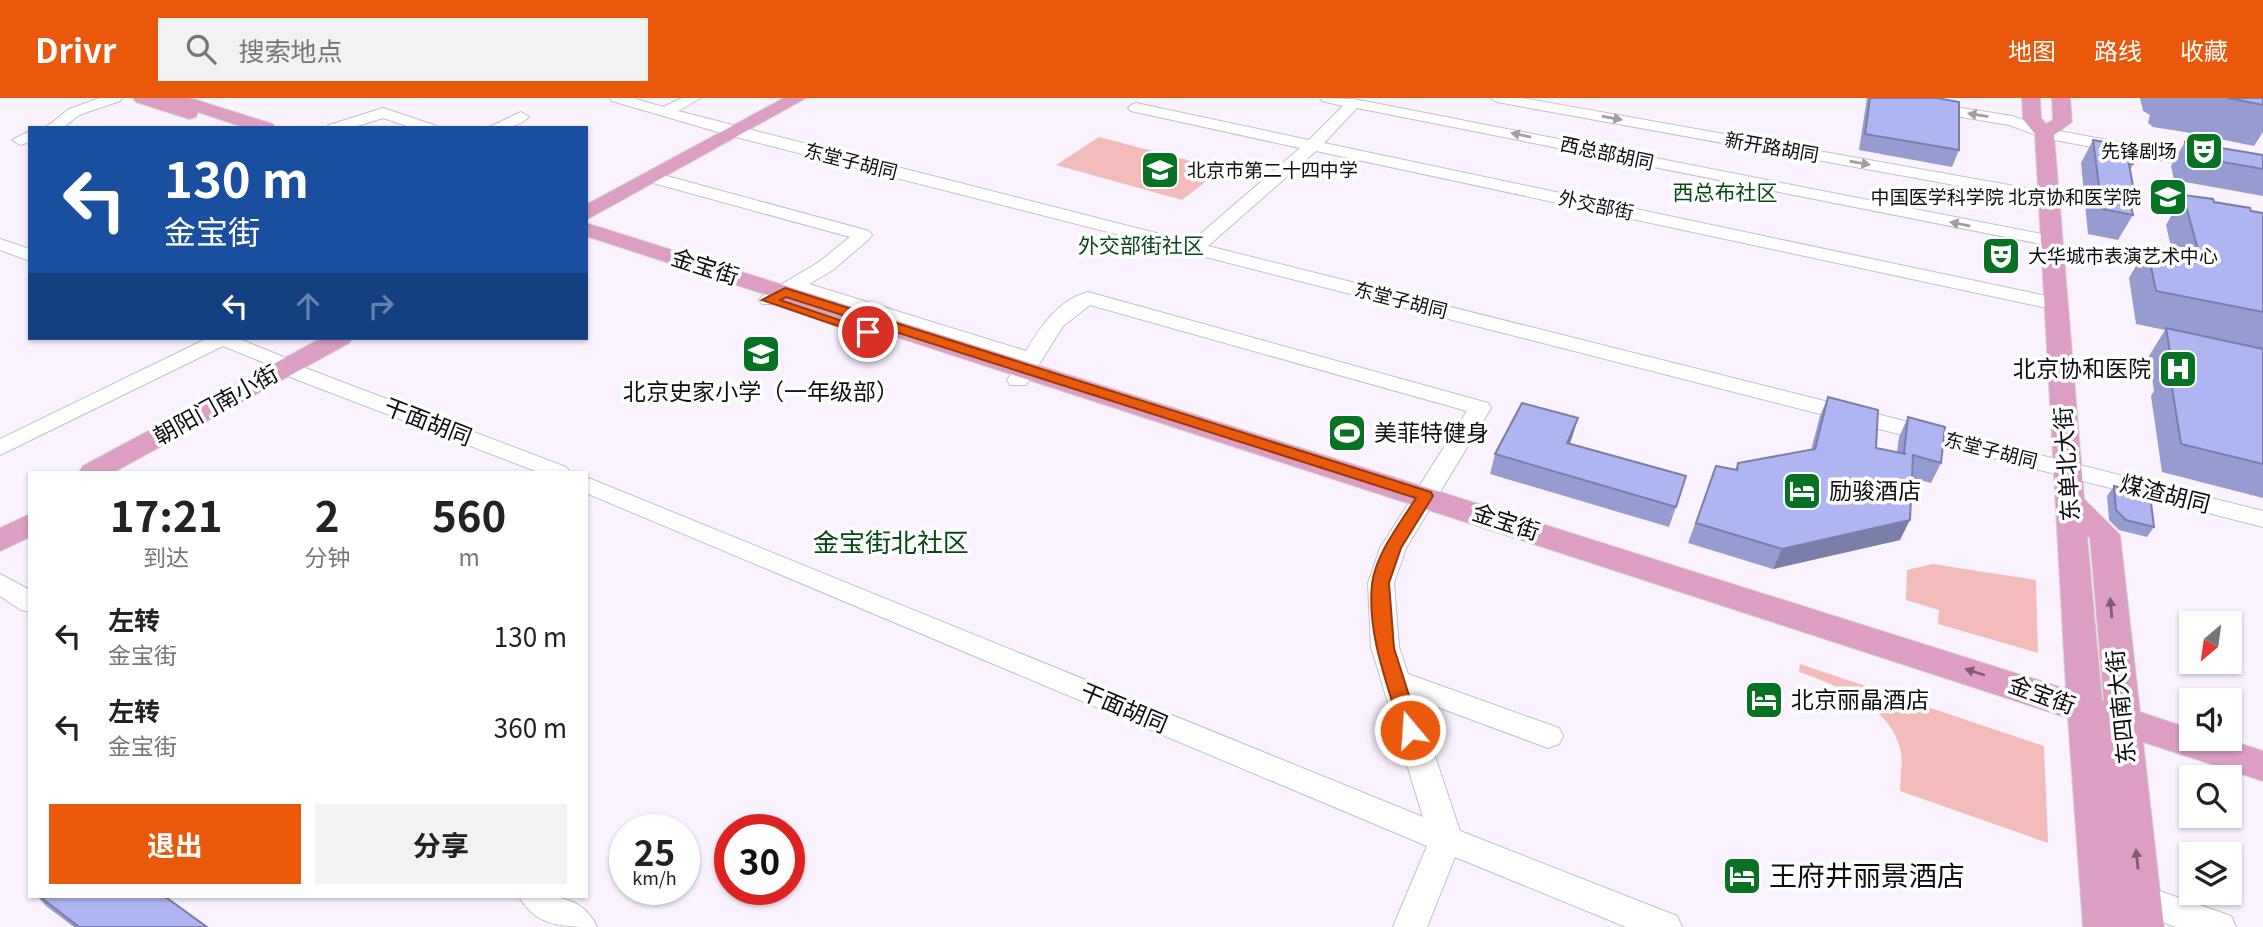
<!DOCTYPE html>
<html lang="zh">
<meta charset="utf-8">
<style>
:root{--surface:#fff;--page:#f2f2f2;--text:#222;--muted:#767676;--accent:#ea580c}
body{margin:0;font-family:Georgia,"Noto Sans SC",serif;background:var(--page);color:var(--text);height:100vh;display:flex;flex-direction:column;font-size:26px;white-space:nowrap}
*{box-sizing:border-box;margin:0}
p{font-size:23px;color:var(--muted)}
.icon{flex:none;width:38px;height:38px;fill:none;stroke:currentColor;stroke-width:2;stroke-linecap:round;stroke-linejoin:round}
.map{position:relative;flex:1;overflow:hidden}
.side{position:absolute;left:28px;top:373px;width:560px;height:427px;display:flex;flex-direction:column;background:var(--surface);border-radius:0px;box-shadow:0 2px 5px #0004}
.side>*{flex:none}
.guide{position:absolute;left:28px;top:28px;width:560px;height:214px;border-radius:0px;box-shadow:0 2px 5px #0004;background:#1a4fa0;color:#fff;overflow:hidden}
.needle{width:46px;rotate:209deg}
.buttons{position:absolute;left:2179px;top:513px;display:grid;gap:14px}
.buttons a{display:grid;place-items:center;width:63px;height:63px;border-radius:0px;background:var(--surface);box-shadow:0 2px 5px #0004;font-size:35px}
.speed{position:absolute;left:609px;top:716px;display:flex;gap:14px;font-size:35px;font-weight:700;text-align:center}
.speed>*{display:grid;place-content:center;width:91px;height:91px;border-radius:50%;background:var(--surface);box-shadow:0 2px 5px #0004;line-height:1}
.speed small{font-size:18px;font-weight:400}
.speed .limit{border:10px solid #d22;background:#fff;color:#111}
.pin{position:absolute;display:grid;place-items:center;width:60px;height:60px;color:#fff;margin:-30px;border:4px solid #fff;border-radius:50%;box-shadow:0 2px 7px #0007}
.me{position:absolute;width:77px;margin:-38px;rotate:342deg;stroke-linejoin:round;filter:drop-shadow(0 0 5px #0008)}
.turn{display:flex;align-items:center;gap:24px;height:147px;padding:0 21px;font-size:32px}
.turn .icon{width:91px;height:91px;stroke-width:2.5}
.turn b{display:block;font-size:49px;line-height:60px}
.lanes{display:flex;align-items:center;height:66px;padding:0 21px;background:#0003;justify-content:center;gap:35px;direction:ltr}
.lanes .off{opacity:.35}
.eta{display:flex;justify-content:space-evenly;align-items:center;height:119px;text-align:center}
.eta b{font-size:42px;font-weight:700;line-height:49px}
.cta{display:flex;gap:14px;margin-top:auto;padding:14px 21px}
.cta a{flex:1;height:80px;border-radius:0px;background:var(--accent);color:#fff;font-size:28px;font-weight:700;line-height:80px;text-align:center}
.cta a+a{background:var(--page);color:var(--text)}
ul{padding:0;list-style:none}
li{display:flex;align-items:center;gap:21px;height:91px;padding:0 21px}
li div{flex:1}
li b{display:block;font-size:26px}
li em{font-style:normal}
header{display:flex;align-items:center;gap:42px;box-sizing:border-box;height:98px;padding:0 35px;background:var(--accent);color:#fff}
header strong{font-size:33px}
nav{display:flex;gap:38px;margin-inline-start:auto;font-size:24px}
.search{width:490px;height:63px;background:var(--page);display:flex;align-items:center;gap:18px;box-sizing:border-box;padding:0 24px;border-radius:0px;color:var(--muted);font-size:26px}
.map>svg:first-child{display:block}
.green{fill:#f3bbba}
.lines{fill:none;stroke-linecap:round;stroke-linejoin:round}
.minor-casing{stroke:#c6bfcb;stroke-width:2}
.major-casing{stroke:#d4d3d4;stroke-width:2}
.minor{fill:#fff;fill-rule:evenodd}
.major{fill:#dd9ec3;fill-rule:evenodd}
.wall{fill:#969ccf}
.shaded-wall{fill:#7a7fa9}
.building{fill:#aeb5f1;stroke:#7a7fa9;stroke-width:2}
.oneway{fill:#9f9ea0}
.oneway2{fill:#815d73}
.route{fill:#ea580c;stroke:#983908;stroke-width:2}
.labels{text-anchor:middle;stroke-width:7;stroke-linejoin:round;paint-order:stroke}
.far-street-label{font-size:19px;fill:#100d11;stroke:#fff}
.far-poi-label{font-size:19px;fill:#100d11;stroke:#fff;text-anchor:end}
.far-quarter-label{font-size:21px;fill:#094816;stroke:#fff}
.street-label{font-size:23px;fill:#100d11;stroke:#fff}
.poi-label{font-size:23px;fill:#100d11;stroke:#fff;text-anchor:start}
.quarter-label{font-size:26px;fill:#094816;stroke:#fff}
.near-poi-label{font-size:28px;fill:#100d11;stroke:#fff;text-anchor:start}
</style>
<header>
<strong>Drivr</strong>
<div class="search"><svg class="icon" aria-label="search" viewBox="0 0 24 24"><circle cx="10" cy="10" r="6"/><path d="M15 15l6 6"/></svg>搜索地点</div>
<nav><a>地图</a><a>路线</a><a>收藏</a></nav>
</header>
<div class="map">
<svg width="2263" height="829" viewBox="0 0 2263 829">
<rect width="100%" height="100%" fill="#faf2fe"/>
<path class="green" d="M 1099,39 L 1222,71 L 1182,102 L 1056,67 Z
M 1933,466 L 2036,482 L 2038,555 L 1938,526 L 1939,512 L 1906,502 L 1907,472 Z
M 1800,566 L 2044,648 L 2048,745 L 1900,693 C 1900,681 1903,666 1901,655 C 1894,609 1836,587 1799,574 Z"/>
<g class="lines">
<defs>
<path id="minor" d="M 100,0 L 122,0 L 120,3 L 79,17 L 63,30 L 45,30 L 69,11 Z
M 610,0 L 633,0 L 663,9 L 682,0 L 701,0 L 678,13 L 1191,144 L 1300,50 L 1131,13 L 1128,10 L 1131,7 L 1136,5 L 1309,42 L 1343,8 L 1322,3 L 1320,0 L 1354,1 L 2057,139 L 2060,143 L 2051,148 L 1357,10 L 1324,45 L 2056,200 L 2066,206 L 2056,212 L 1316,53 L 1208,148 L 2263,413 L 2263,429 L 728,37 L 612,3 Z
M 1490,0 L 1522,0 L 2048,94 L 2057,99 L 2048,104 L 1497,4 Z
M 1865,0 L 1899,0 L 2012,18 L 2048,31 L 2263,71 L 2263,81 L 2044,40 L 2009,27 L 1872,4 Z
M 383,10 L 434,27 L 437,30 L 413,30 L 383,20 L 351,30 L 326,30 L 329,27 Z
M 521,14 L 529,19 C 517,30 503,30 487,30 Z
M 30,33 L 30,44 L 20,47 L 12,42 Z
M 652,74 L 869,133 L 872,137 L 869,141 L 833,172 L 809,186 L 1026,253 C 1041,228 1058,202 1088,194 L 1488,305 L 1491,310 L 1406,450 L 1394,485 L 1399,549 L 1408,576 L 1559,630 L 1563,638 L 1559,646 L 1548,650 L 1416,601 L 1460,733 L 1677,818 L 1682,829 L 1626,829 L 1455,759 L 1427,829 L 1393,829 L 1427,748 L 586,395 L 586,379 L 1423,719 L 1371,549 L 1368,485 L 1380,450 L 1467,313 L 1090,207 L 1063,228 L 1026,287 L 1010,287 L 1007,282 L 1019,265 L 795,195 L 776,206 L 762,206 L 759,202 L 762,198 L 819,164 L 850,139 L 646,83 L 644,79 L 646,75 Z
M 0,141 L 30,151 L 30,163 L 0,152 Z
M 208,240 L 237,240 L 296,264 L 300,268 L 566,369 L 570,374 L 538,374 L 290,279 L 287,274 L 223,248 L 0,357 L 0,341 Z
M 0,476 L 30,492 L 30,514 L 21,512 L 0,498 Z
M 2131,783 L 2231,818 L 2236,829 L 2176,829 L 2119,808 L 2114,798 L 2119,788 Z
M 519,798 C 551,798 582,796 597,829 C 565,829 535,829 519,798 Z"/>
<path id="major" d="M 133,0 L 190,0 L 273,26 L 275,30 L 246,30 L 198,14 L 196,19 L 189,21 L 136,4 Z
M 784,0 L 806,0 L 586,122 L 586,107 Z
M 2022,0 L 2040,0 L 2041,20 L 2046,26 L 2053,22 L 2052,0 L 2070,0 L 2072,24 L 2054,37 L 2084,401 L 2120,437 L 2140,614 L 2191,631 L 2191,640 L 2223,640 L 2263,653 L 2263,683 L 2143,644 L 2164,829 L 2083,829 L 2068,620 L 586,138 L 586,125 L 2066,591 L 2035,36 L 2023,21 ZM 2087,437 L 2090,440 L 2104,603 L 2102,603 Z
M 322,240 L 352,240 L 349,245 L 114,374 L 79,374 L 83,368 Z
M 30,416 L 30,439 L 0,453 L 0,430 Z"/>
</defs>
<use href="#minor" class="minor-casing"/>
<use href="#major" class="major-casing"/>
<use href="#minor" class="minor"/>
<use href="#major" class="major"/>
</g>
<path class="wall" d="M 1867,0 L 1937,0 L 1959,52 L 1952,69 L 1859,52 Z
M 2140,0 L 2263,0 L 2263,34 L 2254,48 L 2185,34 L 2153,29 L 2148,25 L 2150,17 L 2143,13 Z
M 2093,42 L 2133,66 L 2130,72 L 2136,105 L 2132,112 L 2133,117 L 2118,142 L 2088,136 L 2081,65 Z
M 2185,44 L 2263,57 L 2263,98 L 2174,82 L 2171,68 Z
M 2183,97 L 2263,115 L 2263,400 L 2162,374 L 2151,298 L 2154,293 L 2149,258 L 2165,232 L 2136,226 L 2129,180 L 2147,149 L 2172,153 L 2166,127 Z
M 1828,299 L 1876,350 L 1897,354 L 1899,339 L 1908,319 L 1941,365 L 1931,385 L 1912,380 L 1900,442 L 1773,471 L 1688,445 L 1716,368 L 1735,372 L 1738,365 L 1811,352 L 1820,318 Z
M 1578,320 L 1570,345 L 1676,409 L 1669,429 L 1490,376 L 1495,356 Z
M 2114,388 L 2154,429 L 2147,439 L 2119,432 L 2109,422 L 2107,398 Z
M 37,798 L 164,798 L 207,829 L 74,829 L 46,808 Z"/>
<path class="shaded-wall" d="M 1578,320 L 1572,340 L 1561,364 L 1567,345 Z
M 1910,422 L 1900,442 L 1773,471 L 1782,451 Z"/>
<path class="building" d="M 1870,0 L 1937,0 L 1959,4 L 1959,52 L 1865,36 Z
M 2228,0 L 2263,0 L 2263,7 Z
M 2093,42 L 2130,48 L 2133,66 L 2129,66 L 2136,105 L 2130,104 L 2133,117 L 2102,111 Z
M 2185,44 L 2263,57 L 2263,71 L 2188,58 Z
M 2183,97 L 2213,101 L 2214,104 L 2250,110 L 2251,113 L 2263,115 L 2263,214 L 2156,193 L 2147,149 L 2200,159 Z
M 2166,230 L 2263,251 L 2263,366 L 2181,346 L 2169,271 L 2173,272 Z
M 1828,299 L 1878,312 L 1876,350 L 1906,356 L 1904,355 L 1908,319 L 1945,329 L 1941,365 L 1913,357 L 1910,422 L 1782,451 L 1696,425 L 1716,368 L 1737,372 L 1738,365 L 1815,351 Z
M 1522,305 L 1578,320 L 1567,345 L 1686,378 L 1676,409 L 1495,356 Z
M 2114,388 L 2150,397 L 2154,429 L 2126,422 L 2116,412 Z
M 39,798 L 164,798 L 207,829 L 79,829 Z"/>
<defs><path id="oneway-solid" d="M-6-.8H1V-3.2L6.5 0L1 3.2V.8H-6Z" transform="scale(1.75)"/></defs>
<g class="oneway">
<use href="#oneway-solid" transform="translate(1978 17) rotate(-171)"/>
<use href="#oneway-solid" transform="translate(1612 20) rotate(10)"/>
<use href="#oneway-solid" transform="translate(1521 37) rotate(-168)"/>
<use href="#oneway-solid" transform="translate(1860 65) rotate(10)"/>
<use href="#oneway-solid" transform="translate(1960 126) rotate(-169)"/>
</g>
<g class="oneway2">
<use href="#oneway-solid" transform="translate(2111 510) rotate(-95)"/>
<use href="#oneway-solid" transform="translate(1975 574) rotate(-162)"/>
<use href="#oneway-solid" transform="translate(2137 761) rotate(-96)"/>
</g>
<path class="route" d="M 785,190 L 1431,394 L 1433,398 L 1401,450 L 1389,485 L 1394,550 L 1420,632 L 1417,637 L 1410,640 L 1404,637 L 1401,632 C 1387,585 1367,536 1372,486 C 1376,455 1400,426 1416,400 L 786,199 L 780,202 L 875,234 L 868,238 L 864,237 L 762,202 Z"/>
<defs>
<symbol id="theatre-square" viewBox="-11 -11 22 22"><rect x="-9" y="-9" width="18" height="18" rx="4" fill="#087224" stroke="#fff"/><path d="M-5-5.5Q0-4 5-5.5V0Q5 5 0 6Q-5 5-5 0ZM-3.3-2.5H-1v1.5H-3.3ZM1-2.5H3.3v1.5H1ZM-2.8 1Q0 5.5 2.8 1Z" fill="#fff"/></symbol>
<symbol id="school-square" viewBox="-11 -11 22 22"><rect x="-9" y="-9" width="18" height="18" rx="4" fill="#087224" stroke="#fff"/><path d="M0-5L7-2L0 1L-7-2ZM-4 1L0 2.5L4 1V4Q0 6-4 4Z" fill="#fff"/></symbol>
<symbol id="university-square" viewBox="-11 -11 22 22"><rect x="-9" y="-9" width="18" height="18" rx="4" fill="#087224" stroke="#fff"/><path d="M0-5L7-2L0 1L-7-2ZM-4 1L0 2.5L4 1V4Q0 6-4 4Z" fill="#fff"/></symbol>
<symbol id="hospital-square" viewBox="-11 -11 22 22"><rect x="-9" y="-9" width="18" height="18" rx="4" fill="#087224" stroke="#fff"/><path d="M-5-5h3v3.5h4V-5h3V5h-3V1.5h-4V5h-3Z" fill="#fff"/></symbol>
<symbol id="stadium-square" viewBox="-11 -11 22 22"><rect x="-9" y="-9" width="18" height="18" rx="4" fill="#087224" stroke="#fff"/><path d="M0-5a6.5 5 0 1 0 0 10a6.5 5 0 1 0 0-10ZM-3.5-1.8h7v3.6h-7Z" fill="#fff"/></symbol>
<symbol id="hotel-square" viewBox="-11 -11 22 22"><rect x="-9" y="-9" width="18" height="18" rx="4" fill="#087224" stroke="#fff"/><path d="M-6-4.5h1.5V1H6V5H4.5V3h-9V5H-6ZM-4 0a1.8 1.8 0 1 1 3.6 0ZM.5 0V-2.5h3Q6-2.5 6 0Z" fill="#fff"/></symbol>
</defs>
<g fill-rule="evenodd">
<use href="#theatre-square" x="2182" y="31" width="44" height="44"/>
<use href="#school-square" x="1138" y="50" width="44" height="44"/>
<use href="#university-square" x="2146" y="77" width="44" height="44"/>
<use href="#theatre-square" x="1979" y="136" width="44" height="44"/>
<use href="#school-square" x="739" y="234" width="44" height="44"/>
<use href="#hospital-square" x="2156" y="249" width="44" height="44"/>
<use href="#stadium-square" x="1325" y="313" width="44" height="44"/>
<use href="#hotel-square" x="1780" y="371" width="44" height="44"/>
<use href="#hotel-square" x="1742" y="580" width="44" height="44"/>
<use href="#hotel-square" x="1720" y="756" width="44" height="44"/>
</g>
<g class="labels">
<g class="far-street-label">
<text transform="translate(1772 49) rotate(10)" y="7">新开路胡同</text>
<text transform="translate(1607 55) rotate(12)" y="7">西总部胡同</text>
<text transform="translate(851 63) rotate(14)" y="7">东堂子胡同</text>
<text transform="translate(1596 107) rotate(12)" y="7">外交部街</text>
<text transform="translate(1401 202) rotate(14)" y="7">东堂子胡同</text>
<text transform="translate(1991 352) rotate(14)" y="7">东堂子胡同</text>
</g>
<g class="far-poi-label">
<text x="2177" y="60">先锋剧场</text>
<text x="1187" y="79" text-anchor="start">北京市第二十四中学</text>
<text x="2141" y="106">中国医学科学院 北京协和医学院</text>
<text x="2028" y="165" text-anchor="start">大华城市表演艺术中心</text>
</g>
<g class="far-quarter-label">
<text x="1725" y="102">西总布社区</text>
<text x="1141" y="155">外交部街社区</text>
</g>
<g class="street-label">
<text transform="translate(705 169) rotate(18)" y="8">金宝街</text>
<text transform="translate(216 307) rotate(-29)" y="8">朝阳门南小街</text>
<text transform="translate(428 324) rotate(21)" y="8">干面胡同</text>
<text transform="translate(2067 366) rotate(-94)" y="8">东单北大街</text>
<text transform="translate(2165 396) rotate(14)" y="8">煤渣胡同</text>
<text transform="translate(1506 424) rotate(18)" y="8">金宝街</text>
<text transform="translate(2042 597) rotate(20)" y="8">金宝街</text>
<text transform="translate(2121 609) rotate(-96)" y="8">东四南大街</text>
<text transform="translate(1124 610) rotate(23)" y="8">干面胡同</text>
</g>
<g class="poi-label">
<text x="2151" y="279" text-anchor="end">北京协和医院</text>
<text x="761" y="302" text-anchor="middle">北京史家小学（一年级部）</text>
<text x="1374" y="343">美菲特健身</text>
<text x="1829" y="401">励骏酒店</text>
<text x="1791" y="610">北京丽晶酒店</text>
</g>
<g class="quarter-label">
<text x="891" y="454">金宝街北社区</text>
</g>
<g class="near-poi-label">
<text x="1769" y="788">王府井丽景酒店</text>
</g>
</g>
</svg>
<div class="buttons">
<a><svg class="needle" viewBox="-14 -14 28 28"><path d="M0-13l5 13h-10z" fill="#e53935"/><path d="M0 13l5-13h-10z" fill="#767676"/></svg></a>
<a><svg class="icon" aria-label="sound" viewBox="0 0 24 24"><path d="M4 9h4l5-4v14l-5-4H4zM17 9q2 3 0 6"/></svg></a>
<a><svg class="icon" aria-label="search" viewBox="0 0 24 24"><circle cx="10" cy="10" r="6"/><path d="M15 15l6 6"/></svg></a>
<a><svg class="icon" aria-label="layers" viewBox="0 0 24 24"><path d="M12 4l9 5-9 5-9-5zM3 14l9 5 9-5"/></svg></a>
</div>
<div class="speed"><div>25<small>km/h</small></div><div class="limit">30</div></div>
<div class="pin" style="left:868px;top:234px;background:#d93025"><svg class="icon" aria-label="arrive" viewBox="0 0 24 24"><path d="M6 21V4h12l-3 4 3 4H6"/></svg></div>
<svg class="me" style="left:1410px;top:632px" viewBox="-20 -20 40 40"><circle r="17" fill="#ea580c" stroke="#fff" stroke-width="3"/><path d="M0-11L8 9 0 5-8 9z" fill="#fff"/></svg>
<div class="guide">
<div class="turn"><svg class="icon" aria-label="left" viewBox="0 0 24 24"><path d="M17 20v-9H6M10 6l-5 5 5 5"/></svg><div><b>130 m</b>金宝街</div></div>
<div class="lanes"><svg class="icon" aria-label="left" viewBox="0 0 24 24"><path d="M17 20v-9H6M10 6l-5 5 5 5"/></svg><svg class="icon off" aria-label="ahead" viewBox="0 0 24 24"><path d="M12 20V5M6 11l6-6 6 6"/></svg><svg class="icon off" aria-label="right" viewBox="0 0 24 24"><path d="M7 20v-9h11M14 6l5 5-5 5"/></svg></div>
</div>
<section class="side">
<div class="eta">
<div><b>17:21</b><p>到达</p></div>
<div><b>2</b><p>分钟</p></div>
<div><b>560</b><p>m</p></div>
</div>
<ul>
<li><svg class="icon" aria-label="left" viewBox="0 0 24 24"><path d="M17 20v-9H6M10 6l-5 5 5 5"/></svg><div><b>左转</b><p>金宝街</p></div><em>130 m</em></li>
<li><svg class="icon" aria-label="left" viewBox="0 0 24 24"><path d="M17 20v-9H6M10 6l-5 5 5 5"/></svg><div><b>左转</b><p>金宝街</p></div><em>360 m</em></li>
</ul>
<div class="cta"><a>退出</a><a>分享</a></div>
</section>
</div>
